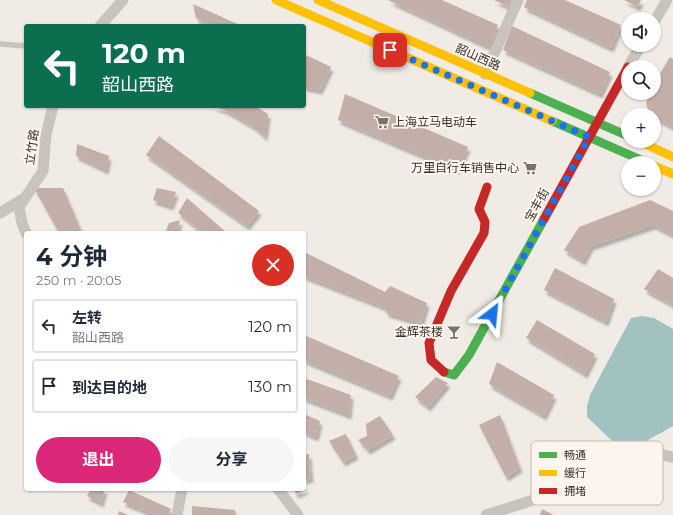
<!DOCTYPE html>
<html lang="zh">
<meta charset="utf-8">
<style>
:root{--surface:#fff;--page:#f6f6f7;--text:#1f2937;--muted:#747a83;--line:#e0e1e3;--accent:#db2777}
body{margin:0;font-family:Montserrat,"Noto Sans SC",sans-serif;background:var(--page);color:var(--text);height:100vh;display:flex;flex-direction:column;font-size:15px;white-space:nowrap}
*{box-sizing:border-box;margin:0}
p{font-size:13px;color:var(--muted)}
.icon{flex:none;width:22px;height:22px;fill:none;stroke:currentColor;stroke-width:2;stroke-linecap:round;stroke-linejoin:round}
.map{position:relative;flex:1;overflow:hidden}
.panel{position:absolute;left:24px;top:231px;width:282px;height:260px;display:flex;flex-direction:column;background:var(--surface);border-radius:4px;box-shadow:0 1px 3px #0004}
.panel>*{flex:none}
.banner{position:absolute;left:24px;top:24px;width:282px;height:84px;border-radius:4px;box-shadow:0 1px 3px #0004;background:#0b6e4f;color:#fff;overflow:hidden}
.buttons{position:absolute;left:621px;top:12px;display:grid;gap:8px}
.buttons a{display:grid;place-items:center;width:40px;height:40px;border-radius:50%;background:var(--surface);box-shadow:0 1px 3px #0004;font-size:20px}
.pin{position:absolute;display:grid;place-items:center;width:34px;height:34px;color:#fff;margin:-17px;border-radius:8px;box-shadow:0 2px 6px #0006}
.me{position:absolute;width:44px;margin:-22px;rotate:29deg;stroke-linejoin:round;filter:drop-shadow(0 0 3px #0008)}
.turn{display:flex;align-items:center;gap:14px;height:84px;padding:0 12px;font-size:18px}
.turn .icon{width:52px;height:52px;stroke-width:2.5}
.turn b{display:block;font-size:28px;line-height:34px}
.round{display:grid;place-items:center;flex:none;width:42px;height:42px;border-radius:21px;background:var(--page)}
.summary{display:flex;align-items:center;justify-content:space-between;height:68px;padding:0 12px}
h1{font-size:24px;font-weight:700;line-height:30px}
.primary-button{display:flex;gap:8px;margin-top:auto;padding:8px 12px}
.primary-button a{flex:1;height:46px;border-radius:24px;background:var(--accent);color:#fff;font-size:16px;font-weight:700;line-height:46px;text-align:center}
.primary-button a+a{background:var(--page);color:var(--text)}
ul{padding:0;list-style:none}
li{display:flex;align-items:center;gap:12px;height:54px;margin:0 8px 6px;padding:0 4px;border:2px solid var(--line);border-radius:4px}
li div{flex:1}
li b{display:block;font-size:15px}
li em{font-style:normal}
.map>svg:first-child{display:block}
.water{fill:#a1c2c1}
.building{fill:#c3afa7;filter:url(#shadow)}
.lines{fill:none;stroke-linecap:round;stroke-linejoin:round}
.lane{stroke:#c9c3be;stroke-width:5.5}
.street{stroke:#c9c3be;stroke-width:11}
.fast{stroke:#4caf50;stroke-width:9}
.slow{stroke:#ffc107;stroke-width:9}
.jam{stroke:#c62828;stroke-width:9}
.route{stroke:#1a73e8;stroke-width:7;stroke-dasharray:0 12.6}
.labels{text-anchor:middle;stroke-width:4;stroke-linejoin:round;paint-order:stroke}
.street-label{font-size:12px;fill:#3b302b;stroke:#fbf5ee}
.poi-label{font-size:12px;fill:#3b302b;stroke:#fbf5ee;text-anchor:end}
.key{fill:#fbf5ee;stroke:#c1bab4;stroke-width:1}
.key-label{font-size:11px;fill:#3b302b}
</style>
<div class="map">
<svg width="673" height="515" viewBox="0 0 673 515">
<defs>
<filter id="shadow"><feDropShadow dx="2.5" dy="4.5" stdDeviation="1" flood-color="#0004"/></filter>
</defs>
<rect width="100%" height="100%" fill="#f0ebe5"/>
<path class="water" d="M 642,316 L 654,318 L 673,329 L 673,426 C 658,435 639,443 627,455 L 587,417 L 587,406 L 590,395 L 631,318 Z"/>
<path class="building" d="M 388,0 L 442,0 L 498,25 L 489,47 Z
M 494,0 L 514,0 L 511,8 Z
M 527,0 L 565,0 L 621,25 L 611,48 L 524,7 Z
M 624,0 L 641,0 L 638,7 Z
M 193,4 L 242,26 L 207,26 L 208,23 L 196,18 Z
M 512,26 L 610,72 L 600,94 L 503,50 Z
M 304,54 L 331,67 L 320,90 L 304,87 Z
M 670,57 L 673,59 L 673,127 L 659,120 L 649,113 L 646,103 L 650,93 L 654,93 L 654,83 Z
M 345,94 L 468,147 L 457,170 L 338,120 Z
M 211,106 L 255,106 L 268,114 L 265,137 L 254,127 L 225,110 Z
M 159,136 L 259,211 L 247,226 L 146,155 Z
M 77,144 L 109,156 L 106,170 L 76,156 Z
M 34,188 L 63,188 L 80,228 L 70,233 L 59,233 Z
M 157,188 L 176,192 L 171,206 L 153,200 Z
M 187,198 L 227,233 L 204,233 L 178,213 Z
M 650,200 L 673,211 L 673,235 L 653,225 L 591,246 L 583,261 L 564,250 L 579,227 Z
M 180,220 L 177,233 L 165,233 L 169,223 Z
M 304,252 L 385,292 L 390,286 L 427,303 L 421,323 L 387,313 L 384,307 L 304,276 Z
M 555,268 L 614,299 L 606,322 L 544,290 Z
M 658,269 L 673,278 L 673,305 L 644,289 Z
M 537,320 L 595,354 L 585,374 L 526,338 Z
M 304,335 L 399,376 L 390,396 L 304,360 Z
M 497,362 L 554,395 L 544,416 L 489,384 Z
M 436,377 L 448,383 L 428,407 L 415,397 Z
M 304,378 L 351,395 L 349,415 L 304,398 Z
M 304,414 L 320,421 L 316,437 L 304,432 Z
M 500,415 L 520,468 L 506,477 L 479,425 Z
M 380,416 L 393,435 L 368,450 L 358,440 L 367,436 L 366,424 Z
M 346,434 L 356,455 L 343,462 L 329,441 Z
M 309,454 L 311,478 L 304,480 L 304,455 Z
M 304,486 L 306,490 L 296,494 L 294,489 L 304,489 Z
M 91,489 L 105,489 L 101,503 L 87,496 Z
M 129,490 L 171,509 L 168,515 L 155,515 L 123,502 Z
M 192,506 L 235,510 L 236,515 L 192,515 Z
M 542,509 L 554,515 L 540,515 Z
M 119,511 L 128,515 L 118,515 Z"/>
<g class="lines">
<path class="lane" d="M 0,44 L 26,46"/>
<path class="street" d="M 654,22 L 667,0
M 100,26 L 123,0
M 628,67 L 641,45
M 485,74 L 518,0
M 0,213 L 23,199
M 26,233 L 22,223 L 19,207 L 43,171 L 46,135 L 53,106
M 278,489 L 298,515
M 177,515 L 182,489
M 486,515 L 546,496 L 658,454 L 673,457"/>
<path class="fast" d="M 530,93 L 628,136
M 552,121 L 648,163
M 444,372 L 454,375 L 469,355 L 544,219"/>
<path class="slow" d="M 276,0 L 552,121
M 318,0 L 530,93
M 639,141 L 673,157
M 654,166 L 673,174"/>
<path class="jam" d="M 544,219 L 628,67
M 444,372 L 431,360 L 429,343 L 451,291 L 484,233 L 485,222 L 479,209 L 487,187"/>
</g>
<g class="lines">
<path class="route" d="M 390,50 L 589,137 L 492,314"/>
</g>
<defs>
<symbol id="supermarket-bare" viewBox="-9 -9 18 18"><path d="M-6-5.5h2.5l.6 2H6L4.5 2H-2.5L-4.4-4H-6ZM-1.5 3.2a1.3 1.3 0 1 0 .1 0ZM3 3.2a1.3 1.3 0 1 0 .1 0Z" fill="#7a716c" stroke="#fbf5ee" stroke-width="2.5" paint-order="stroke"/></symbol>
<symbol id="bar-bare" viewBox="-9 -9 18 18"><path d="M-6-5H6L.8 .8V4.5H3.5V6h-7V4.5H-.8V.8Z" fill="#7a716c" stroke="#fbf5ee" stroke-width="2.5" paint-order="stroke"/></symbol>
</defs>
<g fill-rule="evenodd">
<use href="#supermarket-bare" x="372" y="112" width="20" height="20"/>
<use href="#supermarket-bare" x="520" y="158" width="20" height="20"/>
<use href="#bar-bare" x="444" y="322" width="20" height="20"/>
</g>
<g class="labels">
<g class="street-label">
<text transform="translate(478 57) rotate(24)" y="4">韶山西路</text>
<text transform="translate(32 147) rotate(-82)" y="4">立竹路</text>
<text transform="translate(537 205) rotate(-61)" y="4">宝丰街</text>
</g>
<g class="poi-label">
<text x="393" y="126" text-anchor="start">上海立马电动车</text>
<text x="519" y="172">万里自行车销售中心</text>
<text x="443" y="336">金辉茶楼</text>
</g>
</g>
<rect x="531" y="441" width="132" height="64" rx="6" class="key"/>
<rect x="539" y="452" width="18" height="6" fill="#4caf50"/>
<rect x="539" y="470" width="18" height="6" fill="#ffc107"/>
<rect x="539" y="488" width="18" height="6" fill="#c62828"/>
<g class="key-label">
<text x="564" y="459">畅通</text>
<text x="564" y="477">缓行</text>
<text x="564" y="495">拥堵</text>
</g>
</svg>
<div class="buttons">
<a><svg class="icon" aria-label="sound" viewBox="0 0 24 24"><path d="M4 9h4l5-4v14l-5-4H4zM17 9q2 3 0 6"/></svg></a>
<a><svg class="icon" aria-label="search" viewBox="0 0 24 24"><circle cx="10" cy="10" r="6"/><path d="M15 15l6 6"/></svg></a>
<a>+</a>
<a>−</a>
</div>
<div class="pin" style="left:390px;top:50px;background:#d93025"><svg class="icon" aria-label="arrive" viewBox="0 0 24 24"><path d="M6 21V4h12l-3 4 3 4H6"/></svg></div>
<svg class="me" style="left:492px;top:314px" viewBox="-20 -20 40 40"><path d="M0-17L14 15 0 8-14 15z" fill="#1a73e8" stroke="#fff" stroke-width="4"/></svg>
<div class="banner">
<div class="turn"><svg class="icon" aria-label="left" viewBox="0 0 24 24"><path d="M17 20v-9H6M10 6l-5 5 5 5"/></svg><div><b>120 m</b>韶山西路</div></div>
</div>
<section class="panel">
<div class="summary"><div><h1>4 分钟</h1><p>250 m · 20:05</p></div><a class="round" style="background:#d93025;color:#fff"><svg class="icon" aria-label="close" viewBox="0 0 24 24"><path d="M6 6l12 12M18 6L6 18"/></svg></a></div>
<ul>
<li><svg class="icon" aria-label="left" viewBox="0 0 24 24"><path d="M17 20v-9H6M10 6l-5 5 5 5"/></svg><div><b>左转</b><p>韶山西路</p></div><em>120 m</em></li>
<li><svg class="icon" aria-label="arrive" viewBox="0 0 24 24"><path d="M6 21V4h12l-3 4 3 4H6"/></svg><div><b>到达目的地</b></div><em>130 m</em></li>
</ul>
<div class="primary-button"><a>退出</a><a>分享</a></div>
</section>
</div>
